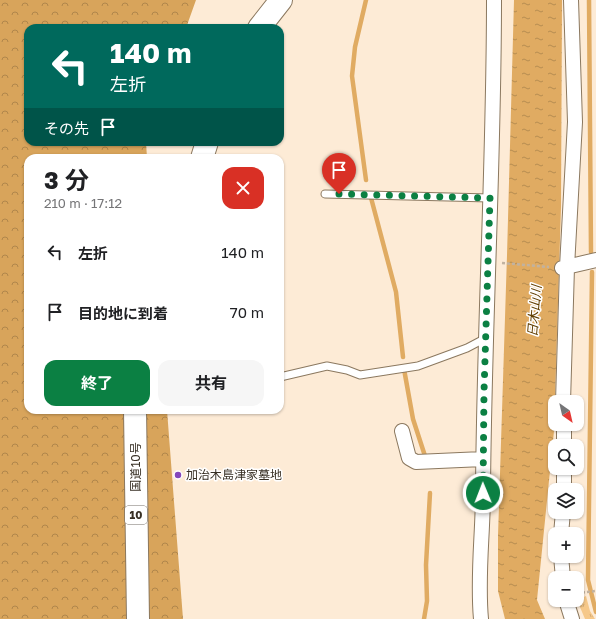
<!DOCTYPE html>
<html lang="ja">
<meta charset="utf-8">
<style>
:root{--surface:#fff;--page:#f6f6f6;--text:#202124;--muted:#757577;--accent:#0b8043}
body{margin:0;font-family:"Golos Text","Noto Sans JP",sans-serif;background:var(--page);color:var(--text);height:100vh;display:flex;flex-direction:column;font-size:15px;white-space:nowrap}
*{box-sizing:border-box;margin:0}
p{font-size:13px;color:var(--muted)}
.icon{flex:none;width:22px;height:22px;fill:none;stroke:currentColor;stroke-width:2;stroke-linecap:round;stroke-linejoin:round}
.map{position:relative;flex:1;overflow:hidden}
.side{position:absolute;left:24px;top:154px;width:260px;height:260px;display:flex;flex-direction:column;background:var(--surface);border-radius:12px;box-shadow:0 1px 3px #0004}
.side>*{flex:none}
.hud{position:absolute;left:24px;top:24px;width:260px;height:122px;border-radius:12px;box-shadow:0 1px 3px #0004;background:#00695c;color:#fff;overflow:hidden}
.needle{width:26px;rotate:146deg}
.buttons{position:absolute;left:548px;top:395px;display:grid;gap:8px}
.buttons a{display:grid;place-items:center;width:36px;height:36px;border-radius:8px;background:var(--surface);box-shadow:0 1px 3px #0004;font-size:20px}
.pin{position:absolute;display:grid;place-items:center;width:34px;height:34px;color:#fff;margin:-41px -17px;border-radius:50% 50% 50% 0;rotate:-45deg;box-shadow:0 0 4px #0007}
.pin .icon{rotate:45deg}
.me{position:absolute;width:44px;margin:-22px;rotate:359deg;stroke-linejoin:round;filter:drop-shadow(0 0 3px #0008)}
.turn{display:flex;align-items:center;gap:14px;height:84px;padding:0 20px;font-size:18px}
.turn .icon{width:52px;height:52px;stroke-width:2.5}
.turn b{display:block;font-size:28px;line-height:34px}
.then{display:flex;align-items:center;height:38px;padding:0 20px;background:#0003;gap:8px;font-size:15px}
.round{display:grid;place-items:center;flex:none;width:42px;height:42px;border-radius:12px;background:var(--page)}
.headline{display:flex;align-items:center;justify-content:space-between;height:68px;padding:0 20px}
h1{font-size:24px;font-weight:700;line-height:30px}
.button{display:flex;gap:8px;margin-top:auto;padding:8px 20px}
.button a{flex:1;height:46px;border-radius:12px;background:var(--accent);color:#fff;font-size:16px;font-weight:700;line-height:46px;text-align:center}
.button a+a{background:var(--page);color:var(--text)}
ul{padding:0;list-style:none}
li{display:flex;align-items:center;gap:12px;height:60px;padding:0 20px}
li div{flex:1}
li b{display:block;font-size:15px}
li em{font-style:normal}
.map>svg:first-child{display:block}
.grass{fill:url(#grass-tufts)}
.forest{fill:url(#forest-crowns)}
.water{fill:url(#water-ripples)}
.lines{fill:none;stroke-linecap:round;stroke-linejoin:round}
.stream{stroke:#e0ab62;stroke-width:4.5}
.lane-casing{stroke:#8b785f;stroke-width:9}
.street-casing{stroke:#8b785f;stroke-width:16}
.highway-casing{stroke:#8b785f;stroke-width:24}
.path{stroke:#c1b2a0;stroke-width:2.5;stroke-dasharray:3 2;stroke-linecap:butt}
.lane{stroke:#fff;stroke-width:7}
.street{stroke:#fff;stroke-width:14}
.highway{stroke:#fff;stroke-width:22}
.route{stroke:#0b8043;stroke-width:7;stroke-dasharray:0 12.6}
.poi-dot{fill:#8547bc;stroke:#fff;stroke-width:1.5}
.labels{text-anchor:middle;stroke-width:3;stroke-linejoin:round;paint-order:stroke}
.shield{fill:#fff;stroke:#736d66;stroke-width:1}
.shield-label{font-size:11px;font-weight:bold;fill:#372f24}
.street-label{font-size:12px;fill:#372f24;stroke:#fff}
.poi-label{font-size:12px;fill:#372f24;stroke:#fff;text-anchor:start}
.water-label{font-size:13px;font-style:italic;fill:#613e00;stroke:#fff}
</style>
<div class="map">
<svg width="596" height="619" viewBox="0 0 596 619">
<defs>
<pattern id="grass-tufts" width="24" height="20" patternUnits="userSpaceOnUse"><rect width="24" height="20" fill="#f6c889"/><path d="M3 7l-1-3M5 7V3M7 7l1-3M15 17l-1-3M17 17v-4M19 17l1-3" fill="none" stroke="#d4ac76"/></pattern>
<pattern id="forest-crowns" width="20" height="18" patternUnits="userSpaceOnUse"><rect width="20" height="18" fill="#d8a45b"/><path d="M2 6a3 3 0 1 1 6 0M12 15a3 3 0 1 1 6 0" fill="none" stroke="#b0864b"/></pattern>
<pattern id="water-ripples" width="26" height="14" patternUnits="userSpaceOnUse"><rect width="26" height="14" fill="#e0ab62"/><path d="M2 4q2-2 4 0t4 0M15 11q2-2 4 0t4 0" fill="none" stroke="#b68c51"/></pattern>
</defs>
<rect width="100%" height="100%" fill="#fdebd6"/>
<path class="grass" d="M 586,596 L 590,611 L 595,619 L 585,619 L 577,600 Z"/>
<path class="forest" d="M 0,0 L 196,0 L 186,28 L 28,28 L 28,142 L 146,142 L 147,158 L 28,158 L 28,410 L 167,410 L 183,619 L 0,619 Z"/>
<path class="water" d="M 514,0 L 562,0 L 561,207 L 554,431 L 537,600 L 545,619 L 505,619 L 498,591 L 498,536 L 507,255 Z"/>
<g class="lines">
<path class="stream" d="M 366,0 L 355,47 L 352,76 L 366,180
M 589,0 L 591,252
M 370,194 L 396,292 L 403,357
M 592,272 L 588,580 L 596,612
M 404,369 L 413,419 L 425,456
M 424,619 L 427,601 L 426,565 L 430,493"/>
<defs>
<path id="lane" d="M 325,194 L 490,198
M 280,377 L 327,366 L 347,370 L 360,375 L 418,366 L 467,348 L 486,338"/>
<path id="street" d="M 562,268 L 596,260
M 563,402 L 567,267 L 575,122 L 571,0
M 564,424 L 564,446
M 402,431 L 409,458 L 416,462 L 483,459
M 564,490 L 564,468
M 561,534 L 563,512
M 561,556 L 563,578
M 566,600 L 572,619
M 481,619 C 477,576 483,534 483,492 C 484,328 494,164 494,0"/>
<path id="highway" d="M 259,28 L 281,0
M 202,158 L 207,142
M 135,410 L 138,619"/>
</defs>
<use href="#lane" class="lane-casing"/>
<use href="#street" class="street-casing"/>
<use href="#highway" class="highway-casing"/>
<path class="path" d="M 502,263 L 549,267
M 577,593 L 596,591"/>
<use href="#lane" class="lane"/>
<use href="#street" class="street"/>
<use href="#highway" class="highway"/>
</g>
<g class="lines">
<path class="route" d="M 339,194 L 490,198 L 484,392 L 483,493"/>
</g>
<circle class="poi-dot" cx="178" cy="475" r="4"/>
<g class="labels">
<rect class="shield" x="125" y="506" width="22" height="18" rx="3"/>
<g class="shield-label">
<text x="136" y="519">10</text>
</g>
<g class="street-label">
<text transform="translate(136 467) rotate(-90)" y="4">国道10号</text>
</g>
<g class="poi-label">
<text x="186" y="479">加治木島津家墓地</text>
</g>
<g class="water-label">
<text transform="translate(534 311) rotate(-85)" y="5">日木山川</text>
</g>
</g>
</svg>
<div class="buttons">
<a><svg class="needle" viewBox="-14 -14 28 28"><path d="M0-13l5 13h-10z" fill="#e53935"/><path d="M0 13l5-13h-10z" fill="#757577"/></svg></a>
<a><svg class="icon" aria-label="search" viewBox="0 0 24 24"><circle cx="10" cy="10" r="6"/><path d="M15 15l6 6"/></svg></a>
<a><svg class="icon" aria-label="layers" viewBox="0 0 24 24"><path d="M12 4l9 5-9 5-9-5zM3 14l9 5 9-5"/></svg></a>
<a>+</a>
<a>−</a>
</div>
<div class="pin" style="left:339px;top:194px;background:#d93025"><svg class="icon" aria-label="arrive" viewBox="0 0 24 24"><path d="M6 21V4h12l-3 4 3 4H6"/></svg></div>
<svg class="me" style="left:483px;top:493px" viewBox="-20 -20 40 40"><circle r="17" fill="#0b8043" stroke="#fff" stroke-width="3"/><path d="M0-11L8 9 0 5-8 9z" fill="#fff"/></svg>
<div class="hud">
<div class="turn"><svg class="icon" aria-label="left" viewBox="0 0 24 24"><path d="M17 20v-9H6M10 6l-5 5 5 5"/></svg><div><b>140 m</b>左折</div></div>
<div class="then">その先<svg class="icon" aria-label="arrive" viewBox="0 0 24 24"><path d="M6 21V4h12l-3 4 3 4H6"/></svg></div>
</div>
<section class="side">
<div class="headline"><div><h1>3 分</h1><p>210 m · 17:12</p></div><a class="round" style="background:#d93025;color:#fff"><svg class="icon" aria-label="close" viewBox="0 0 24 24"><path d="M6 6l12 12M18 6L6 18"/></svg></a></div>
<ul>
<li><svg class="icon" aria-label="left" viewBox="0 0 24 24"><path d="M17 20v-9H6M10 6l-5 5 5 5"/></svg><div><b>左折</b></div><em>140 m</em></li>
<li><svg class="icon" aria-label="arrive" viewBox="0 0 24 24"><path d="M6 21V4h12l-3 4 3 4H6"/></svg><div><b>目的地に到着</b></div><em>70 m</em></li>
</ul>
<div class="button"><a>終了</a><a>共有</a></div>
</section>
</div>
